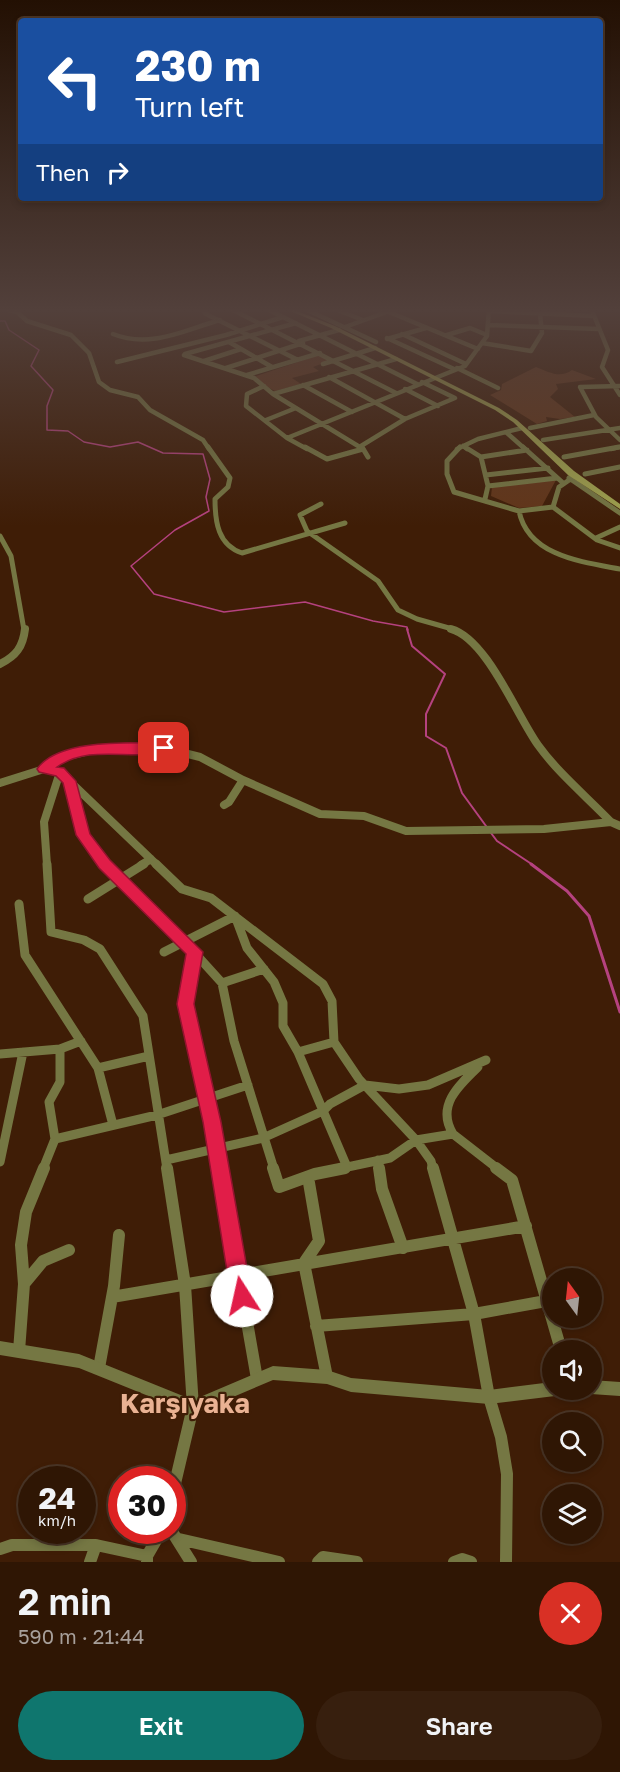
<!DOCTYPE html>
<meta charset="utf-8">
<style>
:root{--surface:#2f1604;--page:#371f0e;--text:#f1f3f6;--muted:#a79f9a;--line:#4a3526;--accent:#0f766e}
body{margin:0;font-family:"Golos Text",sans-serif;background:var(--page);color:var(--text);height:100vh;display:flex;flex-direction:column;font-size:22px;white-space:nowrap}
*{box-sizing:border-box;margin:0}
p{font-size:20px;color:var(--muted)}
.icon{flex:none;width:33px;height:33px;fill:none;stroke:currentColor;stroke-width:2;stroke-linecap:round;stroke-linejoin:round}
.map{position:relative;height:1562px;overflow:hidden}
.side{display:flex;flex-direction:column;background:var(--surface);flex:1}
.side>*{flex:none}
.top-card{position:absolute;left:18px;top:18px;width:585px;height:183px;border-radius:6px;box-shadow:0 3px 9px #0003,0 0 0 2px var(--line);background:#1a4fa0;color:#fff;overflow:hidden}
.needle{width:39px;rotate:345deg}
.controls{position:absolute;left:542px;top:1268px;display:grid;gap:12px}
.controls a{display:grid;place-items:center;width:60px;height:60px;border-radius:50%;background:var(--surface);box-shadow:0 3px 9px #0003,0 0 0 2px var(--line);font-size:30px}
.speed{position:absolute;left:18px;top:1466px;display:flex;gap:12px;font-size:30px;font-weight:700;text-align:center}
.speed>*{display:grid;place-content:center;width:78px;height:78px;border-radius:50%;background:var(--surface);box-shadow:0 3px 9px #0003,0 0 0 2px var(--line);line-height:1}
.speed small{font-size:15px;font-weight:400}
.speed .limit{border:9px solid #d22;background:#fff;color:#111}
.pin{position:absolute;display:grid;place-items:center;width:51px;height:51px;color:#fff;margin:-26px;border-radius:12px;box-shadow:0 3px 9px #0006}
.me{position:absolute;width:66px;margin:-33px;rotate:350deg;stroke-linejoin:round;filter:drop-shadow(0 0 4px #0008)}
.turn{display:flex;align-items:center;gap:21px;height:126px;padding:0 18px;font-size:27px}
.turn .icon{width:78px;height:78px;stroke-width:2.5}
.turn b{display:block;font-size:42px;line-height:51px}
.then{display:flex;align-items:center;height:57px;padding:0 18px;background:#0003;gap:12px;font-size:22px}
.round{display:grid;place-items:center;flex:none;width:63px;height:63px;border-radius:32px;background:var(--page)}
.head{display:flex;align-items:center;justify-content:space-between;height:102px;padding:0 18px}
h1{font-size:36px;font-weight:600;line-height:45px}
.primary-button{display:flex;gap:12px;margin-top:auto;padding:12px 18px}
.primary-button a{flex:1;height:69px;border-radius:36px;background:var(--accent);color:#fff;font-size:24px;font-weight:600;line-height:69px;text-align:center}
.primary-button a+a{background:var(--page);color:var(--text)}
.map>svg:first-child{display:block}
.green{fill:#623518}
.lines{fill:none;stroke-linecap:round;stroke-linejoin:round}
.stream-far2{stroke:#b5427f;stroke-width:1.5}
.stream-far1{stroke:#b5427f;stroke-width:2}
.stream{stroke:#b5427f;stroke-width:3}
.minor-far4{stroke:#757743;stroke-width:4.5}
.minor-far3{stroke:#757743;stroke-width:5}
.minor-far2{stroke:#757743;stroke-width:8}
.minor-far1{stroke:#757743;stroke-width:9}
.minor{stroke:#757743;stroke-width:12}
.tertiary{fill:#757743;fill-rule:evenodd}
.secondary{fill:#a1a44e;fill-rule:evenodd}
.route{fill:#e11d48;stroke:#92132f;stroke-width:1.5}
.labels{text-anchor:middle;stroke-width:4.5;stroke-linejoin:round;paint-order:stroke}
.near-district-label{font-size:27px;font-weight:bold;fill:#eab293;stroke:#3f1d06}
</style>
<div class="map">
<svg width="620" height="1562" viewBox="0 0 620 1562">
<rect width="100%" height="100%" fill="#3f1d06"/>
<path class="green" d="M 319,355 L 329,361 L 313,367 L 319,371 L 292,378 L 301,384 L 275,391 L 250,378 Z
M 536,367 C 549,372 560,379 572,370 L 596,379 L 556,384 L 558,389 L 550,397 L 575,417 L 560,419 L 546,417 L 547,421 L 537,424 L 490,395 L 501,390 L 502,384 Z
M 556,480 L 542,506 L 519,508 L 491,496 L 492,487 Z"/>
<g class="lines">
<path class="stream-far2" d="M 0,321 L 5,321 L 9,330 L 39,350 L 31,366 L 53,390 L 47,406 L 47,430 L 68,431 L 84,442 L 110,447 L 138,442 L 163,453 L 203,454 L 210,479 L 206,497 L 209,511 L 175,530 L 131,566 L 154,594 L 224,612 L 305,602 L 373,621 L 407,627 L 408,630"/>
<path class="stream-far1" d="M 407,629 L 412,646 L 445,674 L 426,714 L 426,736 L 446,748 L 462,793 L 486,826
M 491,833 L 497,841 L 533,865"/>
<path class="stream" d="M 531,864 L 567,891 L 589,916 L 620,1012"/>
<path class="minor-far4" d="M 0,308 L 17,312 L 27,321 L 71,335 L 89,353 L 99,382 L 110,390 L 138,397 L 150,410 L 203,440 L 209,449
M 208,308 L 202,309 L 206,314 L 296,359
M 229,308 L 396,393
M 265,308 L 417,384
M 303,308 L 376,342
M 332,308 L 363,320
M 371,308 L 389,312 L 478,349
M 591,308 L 608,350 L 602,367 L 620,395
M 489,311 L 594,316
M 489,325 L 599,329
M 345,327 L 384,313
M 113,334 C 150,349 184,330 220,320
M 402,334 L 466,364
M 447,335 L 470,328 L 487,335
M 387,338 L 454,369
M 387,339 L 426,328
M 299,341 L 339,330
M 229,342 L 272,367
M 482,343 L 531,351 L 542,333 L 540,314
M 185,354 L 296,323
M 184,355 L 254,378 L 273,394 L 363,449
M 204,361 L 241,349
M 117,362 L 226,335 L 283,317
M 323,364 L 375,348
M 226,368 L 303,343
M 457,368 L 498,388
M 247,375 L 320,353
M 329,377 L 405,419
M 303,385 L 352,412
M 264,386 L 247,394 L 246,406 L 287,438 L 307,449
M 620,386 L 580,387 L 596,417 L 620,440
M 405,389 L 438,406
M 273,394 L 396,359
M 266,420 L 296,408
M 530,428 L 594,415
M 507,433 L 525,449
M 287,438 L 465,366 L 487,336 L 489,308
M 543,440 L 620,428
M 361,446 L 405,419 L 455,398 L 422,382
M 463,446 L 467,449
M 457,449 L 478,439 L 522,428
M 611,449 L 620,447"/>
<path class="minor-far3" d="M 208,447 L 230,478 L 228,487 L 215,499 C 215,522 218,545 242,553 L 345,523
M 305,447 L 327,459 L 363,449
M 362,447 L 368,457
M 460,447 L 447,461 L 447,474 L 454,492 L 519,511 C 528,556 582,562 620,569
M 465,447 L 481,457 L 488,486 L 485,499
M 523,447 L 562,482
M 481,457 L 527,450
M 564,457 L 619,447
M 585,474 L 620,467
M 486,475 L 548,468
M 575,476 L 559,487 L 553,507 L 597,540 L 620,548
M 569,478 L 620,513
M 488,486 L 557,478
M 321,504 L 300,515 L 307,531 L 378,581 L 398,610 L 417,619 L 456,630
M 519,511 L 553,507
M 0,536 L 11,556 L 24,630
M 596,538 L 620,527"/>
<path class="minor-far2" d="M 451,629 C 487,639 517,716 538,745 C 558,773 587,797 611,822 L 620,826
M 0,664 C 16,656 23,647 25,629
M 44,769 L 60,772 L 157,865
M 69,782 L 83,835 L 105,865
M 0,783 L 44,769 L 60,758 L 97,749 L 164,748 L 200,757 L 243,780 L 320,814 L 364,816 L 406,831 L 544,829 L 611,822
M 224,805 L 229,802 L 243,780
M 47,865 L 44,822 L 60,772
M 141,865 L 151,859"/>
<path class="minor-far1" d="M 47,864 L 51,932 L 84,940 L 100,949 L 143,1016 L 167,1169
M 104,864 L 184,941 L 222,983 L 234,1041 L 274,1169
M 156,864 L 182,889 L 211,898 L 323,984 L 332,1001 L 334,1042 L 359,1079 L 416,1140 L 431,1161 L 433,1169
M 88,899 L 144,864
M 19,904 L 25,955 L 98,1068 L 113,1125
M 164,952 L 235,916 L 247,948 L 274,982 L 283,1003 L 283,1026 L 298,1052 L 347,1167
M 195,952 L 186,1004 L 220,1169
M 222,983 L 264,969
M 60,1049 L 60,1082 L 49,1102 L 55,1139 L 157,1115 L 248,1085
M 298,1052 L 334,1042
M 0,1054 L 60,1049 L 81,1041
M 98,1068 L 149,1056
M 453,1134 C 436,1106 458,1086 478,1067
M 166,1160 L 263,1138 L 323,1111 L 330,1104 L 365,1085 L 399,1089 L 428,1085 L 486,1060
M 378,1160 L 379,1169
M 0,1162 L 23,1052
M 43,1169 L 55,1139
M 338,1169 L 390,1158 L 416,1140 L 453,1134 L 498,1169"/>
<path class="minor" d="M 167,1168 L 185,1285 L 193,1407 L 172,1496
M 220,1168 L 257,1379
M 273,1168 L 279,1187 L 315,1174 L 345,1168
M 379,1168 L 382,1189 L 403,1248
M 433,1168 L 474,1314 L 489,1397 L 501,1437 L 507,1474 L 506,1562
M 496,1168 L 512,1180 L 561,1350
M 308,1177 L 319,1241 L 304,1263 L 327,1377
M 24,1284 L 43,1261 L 69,1250
M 112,1297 L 526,1226
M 316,1326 L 474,1314 L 546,1301
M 19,1351 L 24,1284 L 21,1245 L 26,1212 L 44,1168
M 99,1368 L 114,1286 L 119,1235
M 171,1530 L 191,1562
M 179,1539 L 279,1562
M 0,1549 L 12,1545 L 96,1545 L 147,1556
M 90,1562 L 96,1545
M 147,1562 L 147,1556 L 162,1530
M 318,1562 L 323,1557 L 357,1562
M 454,1562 L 462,1559 L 471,1562"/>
<path class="tertiary" d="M 0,1341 L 79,1354 L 193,1400 L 273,1366 L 327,1370 L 351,1378 L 489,1390 L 552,1382 L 552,1389 L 562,1389 L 560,1394 L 555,1396 L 489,1404 L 351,1392 L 327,1384 L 273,1380 L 193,1414 L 79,1368 L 0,1355 Z
M 591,1380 L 620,1382 L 620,1396 L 591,1394 L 586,1392 L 584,1389 L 591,1389 Z"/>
<path class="secondary" d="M 283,308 L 289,308 L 335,326 L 499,408 L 517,420 L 574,471 L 620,504 L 620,509 L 568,475 L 513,422 L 495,410 L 331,328 Z"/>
</g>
<linearGradient id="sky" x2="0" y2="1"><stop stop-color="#231003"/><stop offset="0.59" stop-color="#52403b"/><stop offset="1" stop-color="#52403b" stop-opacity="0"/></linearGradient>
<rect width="620" height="526" fill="url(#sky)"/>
<path class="route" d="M 164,743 L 169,744 L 169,751 C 133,762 92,743 57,767 L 64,768 L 76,781 L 90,834 L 110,860 L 203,952 L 194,1004 L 221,1122 L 252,1296 L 249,1304 L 242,1307 L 234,1304 L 231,1296 L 203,1122 L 177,1004 L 186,954 L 99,868 L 76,835 L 63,783 L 56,776 L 39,772 L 37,769 C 58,738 131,743 164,743 Z"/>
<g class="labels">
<g class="near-district-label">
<text x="185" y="1413">Karşıyaka</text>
</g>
</g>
</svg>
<div class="controls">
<a><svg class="needle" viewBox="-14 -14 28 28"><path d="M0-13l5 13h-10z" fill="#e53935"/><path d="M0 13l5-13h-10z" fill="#a79f9a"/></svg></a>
<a><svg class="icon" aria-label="sound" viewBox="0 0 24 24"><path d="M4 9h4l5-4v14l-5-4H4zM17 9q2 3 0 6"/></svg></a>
<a><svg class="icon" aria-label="search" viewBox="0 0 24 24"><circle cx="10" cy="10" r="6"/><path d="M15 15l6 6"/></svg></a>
<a><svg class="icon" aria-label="layers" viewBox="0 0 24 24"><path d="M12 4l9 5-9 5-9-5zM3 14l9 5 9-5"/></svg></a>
</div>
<div class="speed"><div>24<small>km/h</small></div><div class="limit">30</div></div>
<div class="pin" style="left:164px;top:748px;background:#d93025"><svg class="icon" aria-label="arrive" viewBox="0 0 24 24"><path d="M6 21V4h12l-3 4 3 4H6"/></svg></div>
<svg class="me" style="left:242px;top:1296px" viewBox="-20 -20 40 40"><circle r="19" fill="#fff"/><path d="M0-13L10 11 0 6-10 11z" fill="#e11d48"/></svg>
<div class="top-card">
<div class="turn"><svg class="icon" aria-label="left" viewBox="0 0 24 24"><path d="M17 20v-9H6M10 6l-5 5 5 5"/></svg><div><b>230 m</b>Turn left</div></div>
<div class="then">Then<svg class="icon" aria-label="right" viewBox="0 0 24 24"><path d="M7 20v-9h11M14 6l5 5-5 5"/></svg></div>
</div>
</div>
<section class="side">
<div class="head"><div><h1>2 min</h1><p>590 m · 21:44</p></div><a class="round" style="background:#d93025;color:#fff"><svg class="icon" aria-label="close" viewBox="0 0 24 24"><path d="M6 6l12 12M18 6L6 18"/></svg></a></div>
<div class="primary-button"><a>Exit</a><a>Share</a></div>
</section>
